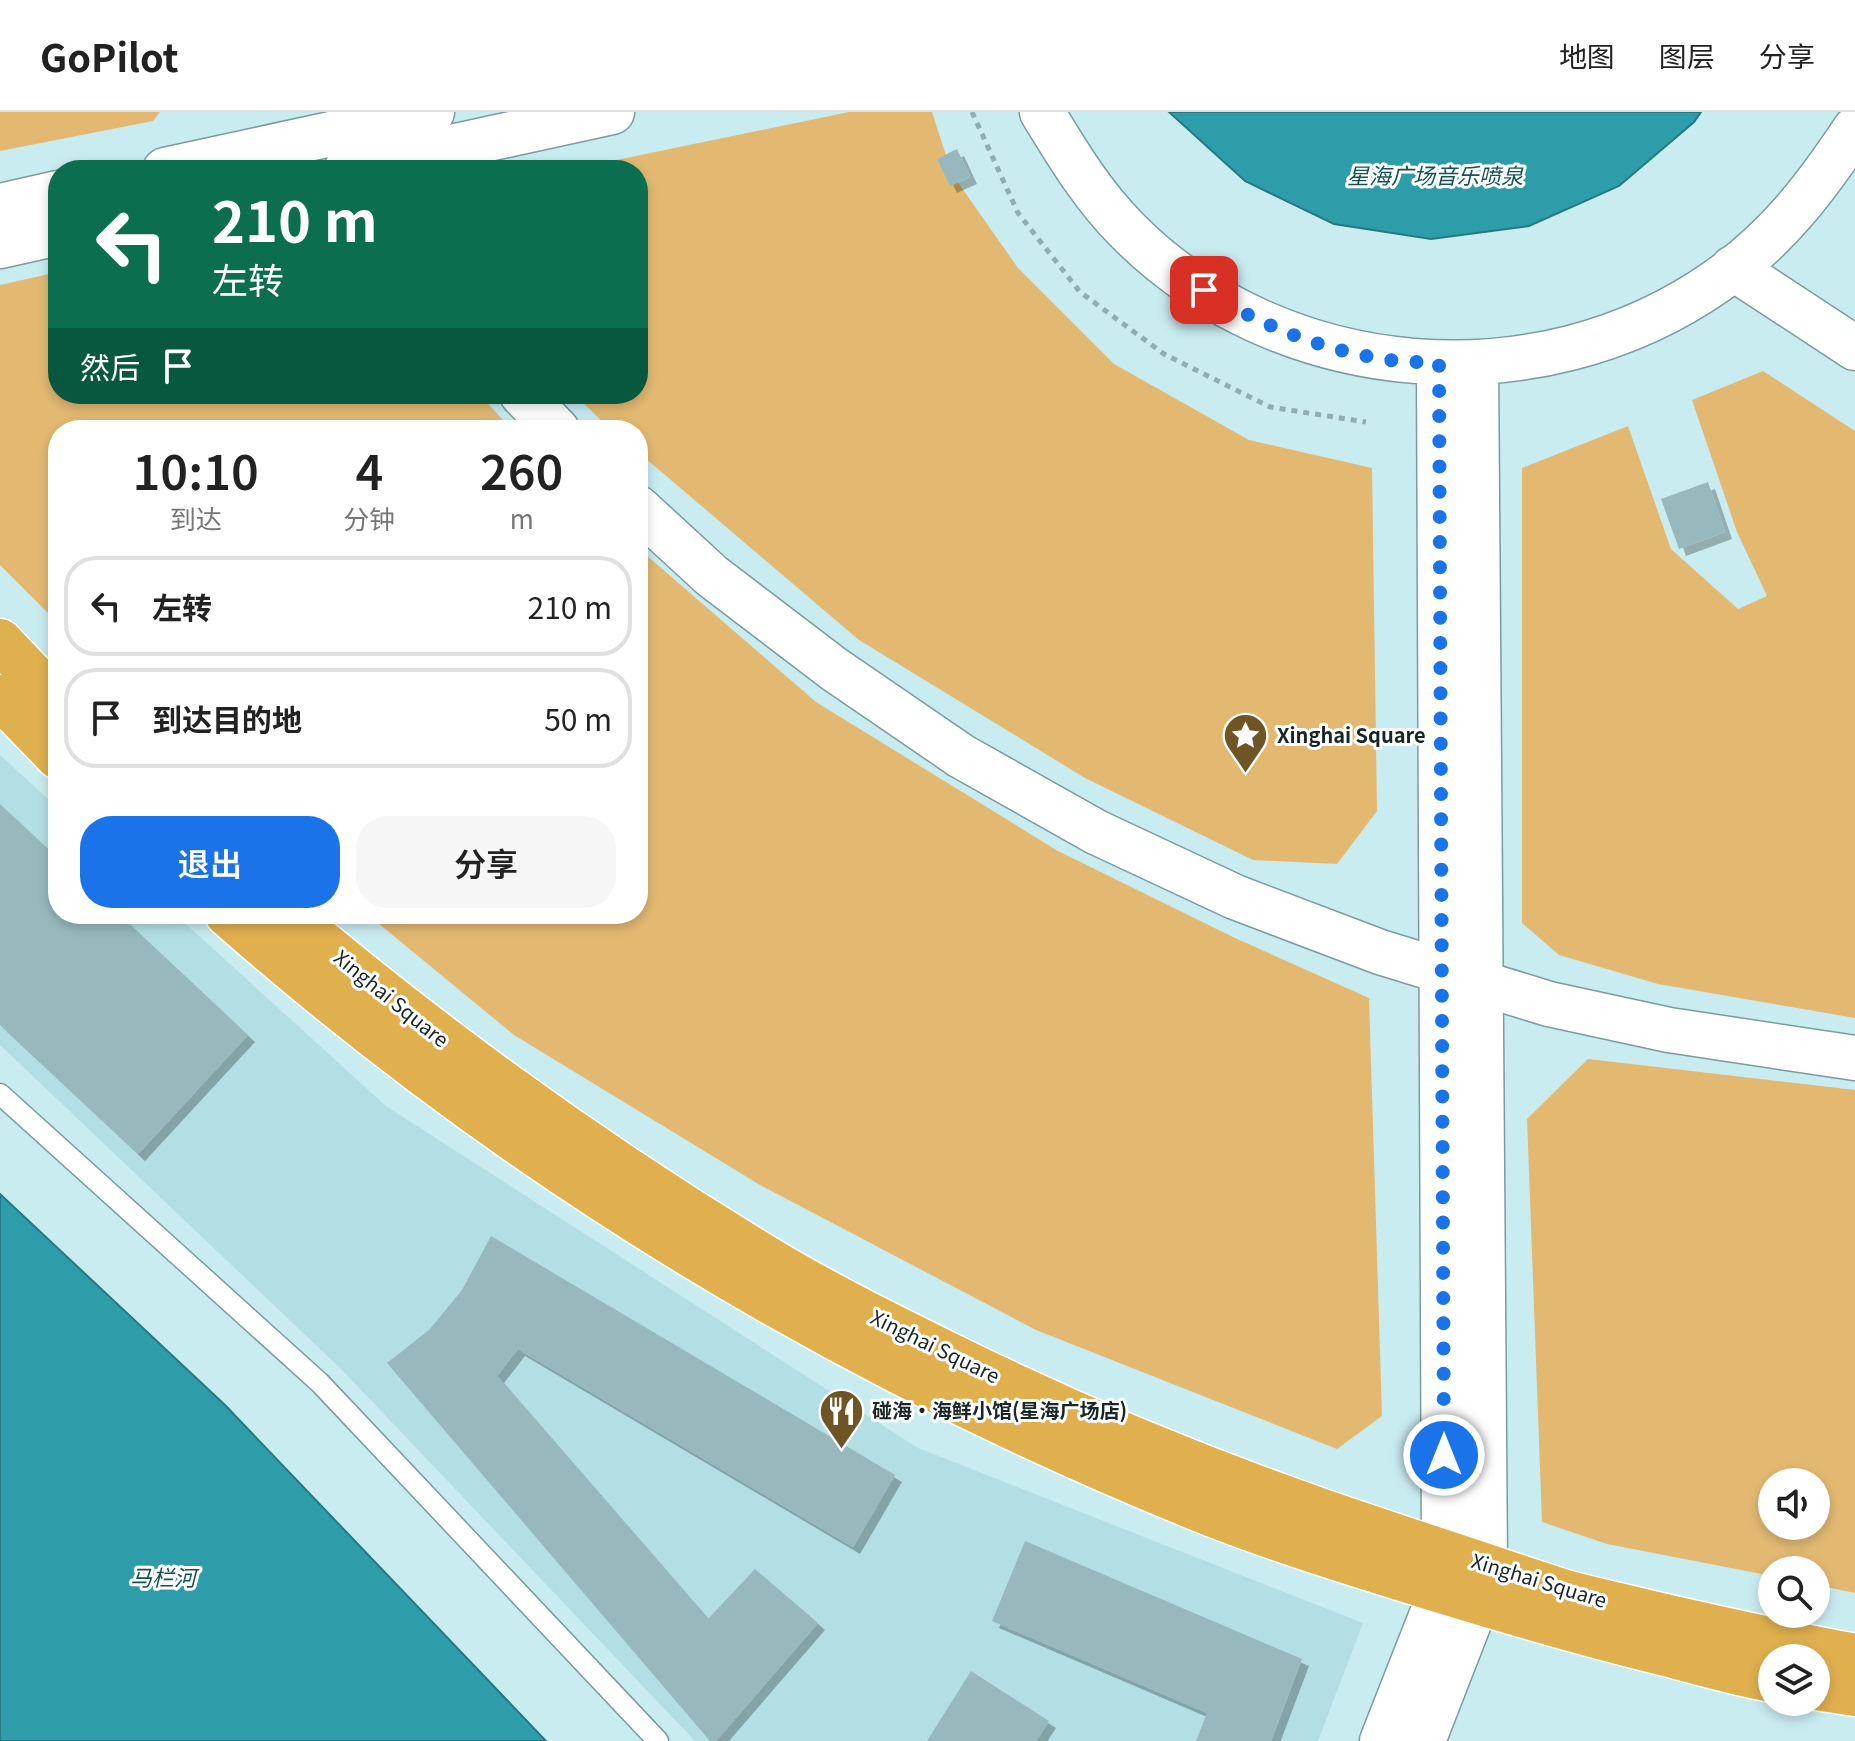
<!DOCTYPE html>
<html lang="zh">
<meta charset="utf-8">
<style>
:root{--surface:#fff;--page:#f6f6f6;--text:#222;--muted:#767676;--line:#e0e0e0;--accent:#1a73e8}
body{margin:0;font-family:Georgia,"Noto Sans SC",serif;background:var(--page);color:var(--text);height:100vh;display:flex;flex-direction:column;font-size:30px;white-space:nowrap}
*{box-sizing:border-box;margin:0}
p{font-size:26px;color:var(--muted)}
.icon{flex:none;width:44px;height:44px;fill:none;stroke:currentColor;stroke-width:2;stroke-linecap:round;stroke-linejoin:round}
.map{position:relative;flex:1;overflow:hidden}
.details{position:absolute;left:48px;top:308px;width:600px;height:504px;display:flex;flex-direction:column;background:var(--surface);border-radius:32px;box-shadow:0 4px 12px #0003}
.details>*{flex:none}
.hud{position:absolute;left:48px;top:48px;width:600px;height:244px;border-radius:32px;box-shadow:0 4px 12px #0003;background:#0b6e4f;color:#fff;overflow:hidden}
.controls{position:absolute;left:1758px;top:1356px;display:grid;gap:16px}
.controls a{display:grid;place-items:center;width:72px;height:72px;border-radius:50%;background:var(--surface);box-shadow:0 4px 12px #0003;font-size:40px}
.pin{position:absolute;display:grid;place-items:center;width:68px;height:68px;color:#fff;margin:-34px;border-radius:16px;box-shadow:0 4px 12px #0006}
.me{position:absolute;width:88px;margin:-44px;rotate:0deg;stroke-linejoin:round;filter:drop-shadow(0 0 6px #0008)}
.turn{display:flex;align-items:center;gap:28px;height:168px;padding:0 32px;font-size:36px}
.turn .icon{width:104px;height:104px;stroke-width:2.5}
.turn b{display:block;font-size:56px;line-height:68px}
.then{display:flex;align-items:center;height:76px;padding:0 32px;background:#0003;gap:16px;font-size:30px}
.eta{display:flex;justify-content:space-evenly;align-items:center;height:136px;text-align:center}
.eta b{font-size:48px;font-weight:600;line-height:56px}
.primary-button{display:flex;gap:16px;margin-top:auto;padding:16px 32px}
.primary-button a{flex:1;height:92px;border-radius:32px;background:var(--accent);color:#fff;font-size:32px;font-weight:600;line-height:92px;text-align:center}
.primary-button a+a{background:var(--page);color:var(--text)}
ul{padding:0;list-style:none}
li{display:flex;align-items:center;gap:24px;height:100px;margin:0 16px 12px;padding:0 16px;border:4px solid var(--line);border-radius:32px}
li div{flex:1}
li b{display:block;font-size:30px}
li em{font-style:normal}
header{display:flex;align-items:center;gap:48px;box-sizing:border-box;height:112px;padding:0 40px;background:var(--surface);border-bottom:2px solid var(--line)}
header strong{font-size:38px}
nav{display:flex;gap:44px;margin-inline-start:auto;font-size:28px}
.map>svg:first-child{display:block}
.built{fill:#b3dfe4}
.green{fill:#e3b972;fill-rule:evenodd}
.water{fill:#2c9da9;stroke:#267982;stroke-width:2}
.building{fill:#97b9bd;filter:url(#shadow)}
.lines{fill:none;stroke-linecap:round;stroke-linejoin:round}
.service-casing{stroke:#7a9c9f;stroke-width:23}
.tertiary-casing{stroke:#7a9c9f;stroke-width:47}
.secondary-casing{stroke:#7a9c9f;stroke-width:47}
.trunk-casing{stroke:#fff;stroke-width:47}
.path{stroke:#90adb0;stroke-width:5;stroke-dasharray:6 6;stroke-linecap:butt}
.service{stroke:#fff;stroke-width:20}
.tertiary{stroke:#fff;stroke-width:44}
.secondary{stroke:#fff;stroke-width:44}
.trunk{stroke:#e0b04f;stroke-width:44}
.route{stroke:#1a73e8;stroke-width:14;stroke-dasharray:0 25.2}
.labels{text-anchor:middle;stroke-width:6;stroke-linejoin:round;paint-order:stroke}
.poi-label{font-size:20px;font-weight:bold;fill:#182627;stroke:#fff;text-anchor:start}
.street-label{font-size:20px;fill:#182627;stroke:#fff}
.water-label{font-size:22px;font-style:italic;fill:#145258;stroke:#fff}
</style>
<header>
<strong>GoPilot</strong>
<nav><a>地图</a><a>图层</a><a>分享</a></nav>
</header>
<div class="map">
<svg width="1855" height="1629" viewBox="0 0 1855 1629">
<defs>
<filter id="shadow"><feDropShadow dx="7" dy="7" stdDeviation="0" flood-color="#0004"/></filter>
</defs>
<rect width="100%" height="100%" fill="#c9ecf1"/>
<path class="built" d="M 0,643 L 58,696 L 58,802 L 175,802 L 386,994 L 918,1336 L 1363,1511 L 1318,1629 L 695,1629 L 342,1258 L 0,933 Z"/>
<path class="green" d="M 0,0 L 160,0 L 153,9 L 0,39 Z
M 849,0 L 932,0 L 952,62 L 1018,156 L 1114,252 L 1249,328 L 1372,356 L 1377,699 L 1337,752 L 1253,748 L 1085,666 L 859,528 L 638,340 L 638,318 L 611,318 L 574,282 L 638,282 L 638,58 L 568,58 Z
M 58,160 L 58,282 L 479,282 L 512,318 L 58,318 L 58,511 L 0,453 L 0,173 Z
M 1763,259 L 1855,319 L 1855,906 L 1658,872 L 1559,843 L 1522,811 L 1522,356 L 1628,314 L 1671,437 L 1738,497 L 1767,484 L 1737,420 L 1692,288 Z
M 638,436 L 816,590 L 1058,739 L 1235,826 L 1369,886 L 1382,1304 L 1337,1337 L 1036,1218 L 760,1073 L 514,923 L 367,802 L 638,802 Z
M 1588,947 L 1855,978 L 1855,1481 L 1816,1473 L 1816,1458 L 1772,1458 L 1772,1464 L 1607,1432 L 1542,1410 L 1527,1007 ZM 1772,1370 L 1816,1370 L 1816,1414 L 1772,1414 Z"/>
<path class="water" d="M 1169,0 L 1701,0 L 1694,10 L 1619,74 L 1529,114 L 1431,127 L 1334,112 L 1245,69 Z
M 0,1082 L 225,1293 L 546,1629 L 0,1629 Z"/>
<path class="building" d="M 957,37 L 970,65 L 950,74 L 937,47 Z
M 1708,370 L 1725,420 L 1679,437 L 1661,387 Z
M 0,692 L 58,746 L 58,802 L 119,802 L 248,923 L 138,1042 L 0,913 Z
M 491,1124 L 895,1363 L 853,1435 L 518,1237 L 497,1264 L 708,1507 L 755,1457 L 818,1511 L 716,1629 L 710,1629 L 387,1251 L 429,1218 L 462,1178 Z
M 1025,1429 L 1302,1547 L 1271,1629 L 1196,1629 L 1207,1601 L 992,1509 Z
M 971,1559 L 1049,1609 L 1036,1629 L 927,1629 Z"/>
<g class="lines">
<defs>
<path id="service" d="M 0,982 L 320,1271 L 658,1629"/>
<path id="tertiary" d="M 1042,0 C 1067,41 1092,83 1127,118 C 1281,274 1539,294 1717,169 C 1778,126 1815,77 1855,17
M 1733,156 L 1855,236
M 522,282 L 557,318
M 638,396 L 712,464 L 834,557 L 961,644 L 1096,720 L 1235,785 L 1380,840 L 1549,892 L 1669,918 L 1855,946
M 1382,1629 L 1441,1479 L 1444,1440 L 1439,251
M 1423,1629 L 1477,1490 L 1485,1453 L 1476,251"/>
<path id="secondary" d="M 165,58 L 432,0
M 346,58 L 612,0
M 0,94 L 58,81
M 0,134 L 58,121"/>
<path id="trunk" d="M 0,529 L 58,590
M 0,585 L 58,645
M 227,802 C 514,1055 839,1251 1193,1395 C 1277,1429 1364,1455 1451,1482 C 1523,1504 1596,1525 1670,1543 C 1704,1552 1738,1562 1772,1568
M 288,802 C 443,933 600,1046 775,1151 C 832,1185 893,1215 954,1245 C 1094,1314 1238,1372 1387,1421 C 1445,1440 1504,1460 1562,1479 C 1590,1487 1620,1493 1648,1500 C 1717,1516 1785,1531 1855,1544
M 1816,1576 L 1855,1582"/>
</defs>
<use href="#service" class="service-casing"/>
<use href="#tertiary" class="tertiary-casing"/>
<use href="#secondary" class="secondary-casing"/>
<use href="#trunk" class="trunk-casing"/>
<path class="path" d="M 972,0 L 1018,101 L 1080,180 L 1164,242 L 1270,295 L 1366,310"/>
<use href="#service" class="service"/>
<use href="#tertiary" class="tertiary"/>
<use href="#secondary" class="secondary"/>
<use href="#trunk" class="trunk"/>
</g>
<g class="lines">
<path class="route" d="M 1204,178 C 1259,212 1318,237 1383,247 C 1401,250 1420,250 1439,251 L 1444,1343"/>
</g>
<defs>
<symbol id="sight-pin" viewBox="-11 -11 22 30"><path d="M0 17L-7.5 6A9.5 9.5 0 1 1 7.5 6Z" fill="#6f5426" stroke="#fff"/><path d="M0-6L1.8-2.2L6-1.7L2.9 1.2L3.7 5.4L0 3.3L-3.7 5.4L-2.9 1.2L-6-1.7L-1.8-2.2Z" fill="#fff"/></symbol>
<symbol id="restaurant-pin" viewBox="-11 -11 22 30"><path d="M0 17L-7.5 6A9.5 9.5 0 1 1 7.5 6Z" fill="#6f5426" stroke="#fff"/><path d="M-5-6h1v4h1v-4h1v4h1v-4h1v5L-1.5 .5V6h-2V.5L-5-1ZM5-6V6H3V1.5H1.5Q1.5-4 5-6Z" fill="#fff"/></symbol>
</defs>
<g fill-rule="evenodd">
<use href="#sight-pin" x="1220" y="598" width="51" height="69"/>
<use href="#restaurant-pin" x="816" y="1274" width="51" height="69"/>
</g>
<g class="labels">
<g class="poi-label">
<text x="1277" y="631">Xinghai Square</text>
<text x="872" y="1306">碰海·海鲜小馆(星海广场店)</text>
</g>
<g class="street-label">
<text transform="translate(391 887) rotate(39)" y="7">Xinghai Square</text>
<text transform="translate(935 1235) rotate(26)" y="7">Xinghai Square</text>
<text transform="translate(1539 1469) rotate(17)" y="7">Xinghai Square</text>
</g>
<g class="water-label">
<text x="1435" y="72">星海广场音乐喷泉</text>
<text x="163" y="1474">马栏河</text>
</g>
</g>
</svg>
<div class="controls">
<a><svg class="icon" aria-label="sound" viewBox="0 0 24 24"><path d="M4 9h4l5-4v14l-5-4H4zM17 9q2 3 0 6"/></svg></a>
<a><svg class="icon" aria-label="search" viewBox="0 0 24 24"><circle cx="10" cy="10" r="6"/><path d="M15 15l6 6"/></svg></a>
<a><svg class="icon" aria-label="layers" viewBox="0 0 24 24"><path d="M12 4l9 5-9 5-9-5zM3 14l9 5 9-5"/></svg></a>
</div>
<div class="pin" style="left:1204px;top:178px;background:#d93025"><svg class="icon" aria-label="arrive" viewBox="0 0 24 24"><path d="M6 21V4h12l-3 4 3 4H6"/></svg></div>
<svg class="me" style="left:1444px;top:1343px" viewBox="-20 -20 40 40"><circle r="17" fill="#1a73e8" stroke="#fff" stroke-width="3"/><path d="M0-11L8 9 0 5-8 9z" fill="#fff"/></svg>
<div class="hud">
<div class="turn"><svg class="icon" aria-label="left" viewBox="0 0 24 24"><path d="M17 20v-9H6M10 6l-5 5 5 5"/></svg><div><b>210 m</b>左转</div></div>
<div class="then">然后<svg class="icon" aria-label="arrive" viewBox="0 0 24 24"><path d="M6 21V4h12l-3 4 3 4H6"/></svg></div>
</div>
<section class="details">
<div class="eta">
<div><b>10:10</b><p>到达</p></div>
<div><b>4</b><p>分钟</p></div>
<div><b>260</b><p>m</p></div>
</div>
<ul>
<li><svg class="icon" aria-label="left" viewBox="0 0 24 24"><path d="M17 20v-9H6M10 6l-5 5 5 5"/></svg><div><b>左转</b></div><em>210 m</em></li>
<li><svg class="icon" aria-label="arrive" viewBox="0 0 24 24"><path d="M6 21V4h12l-3 4 3 4H6"/></svg><div><b>到达目的地</b></div><em>50 m</em></li>
</ul>
<div class="primary-button"><a>退出</a><a>分享</a></div>
</section>
</div>
